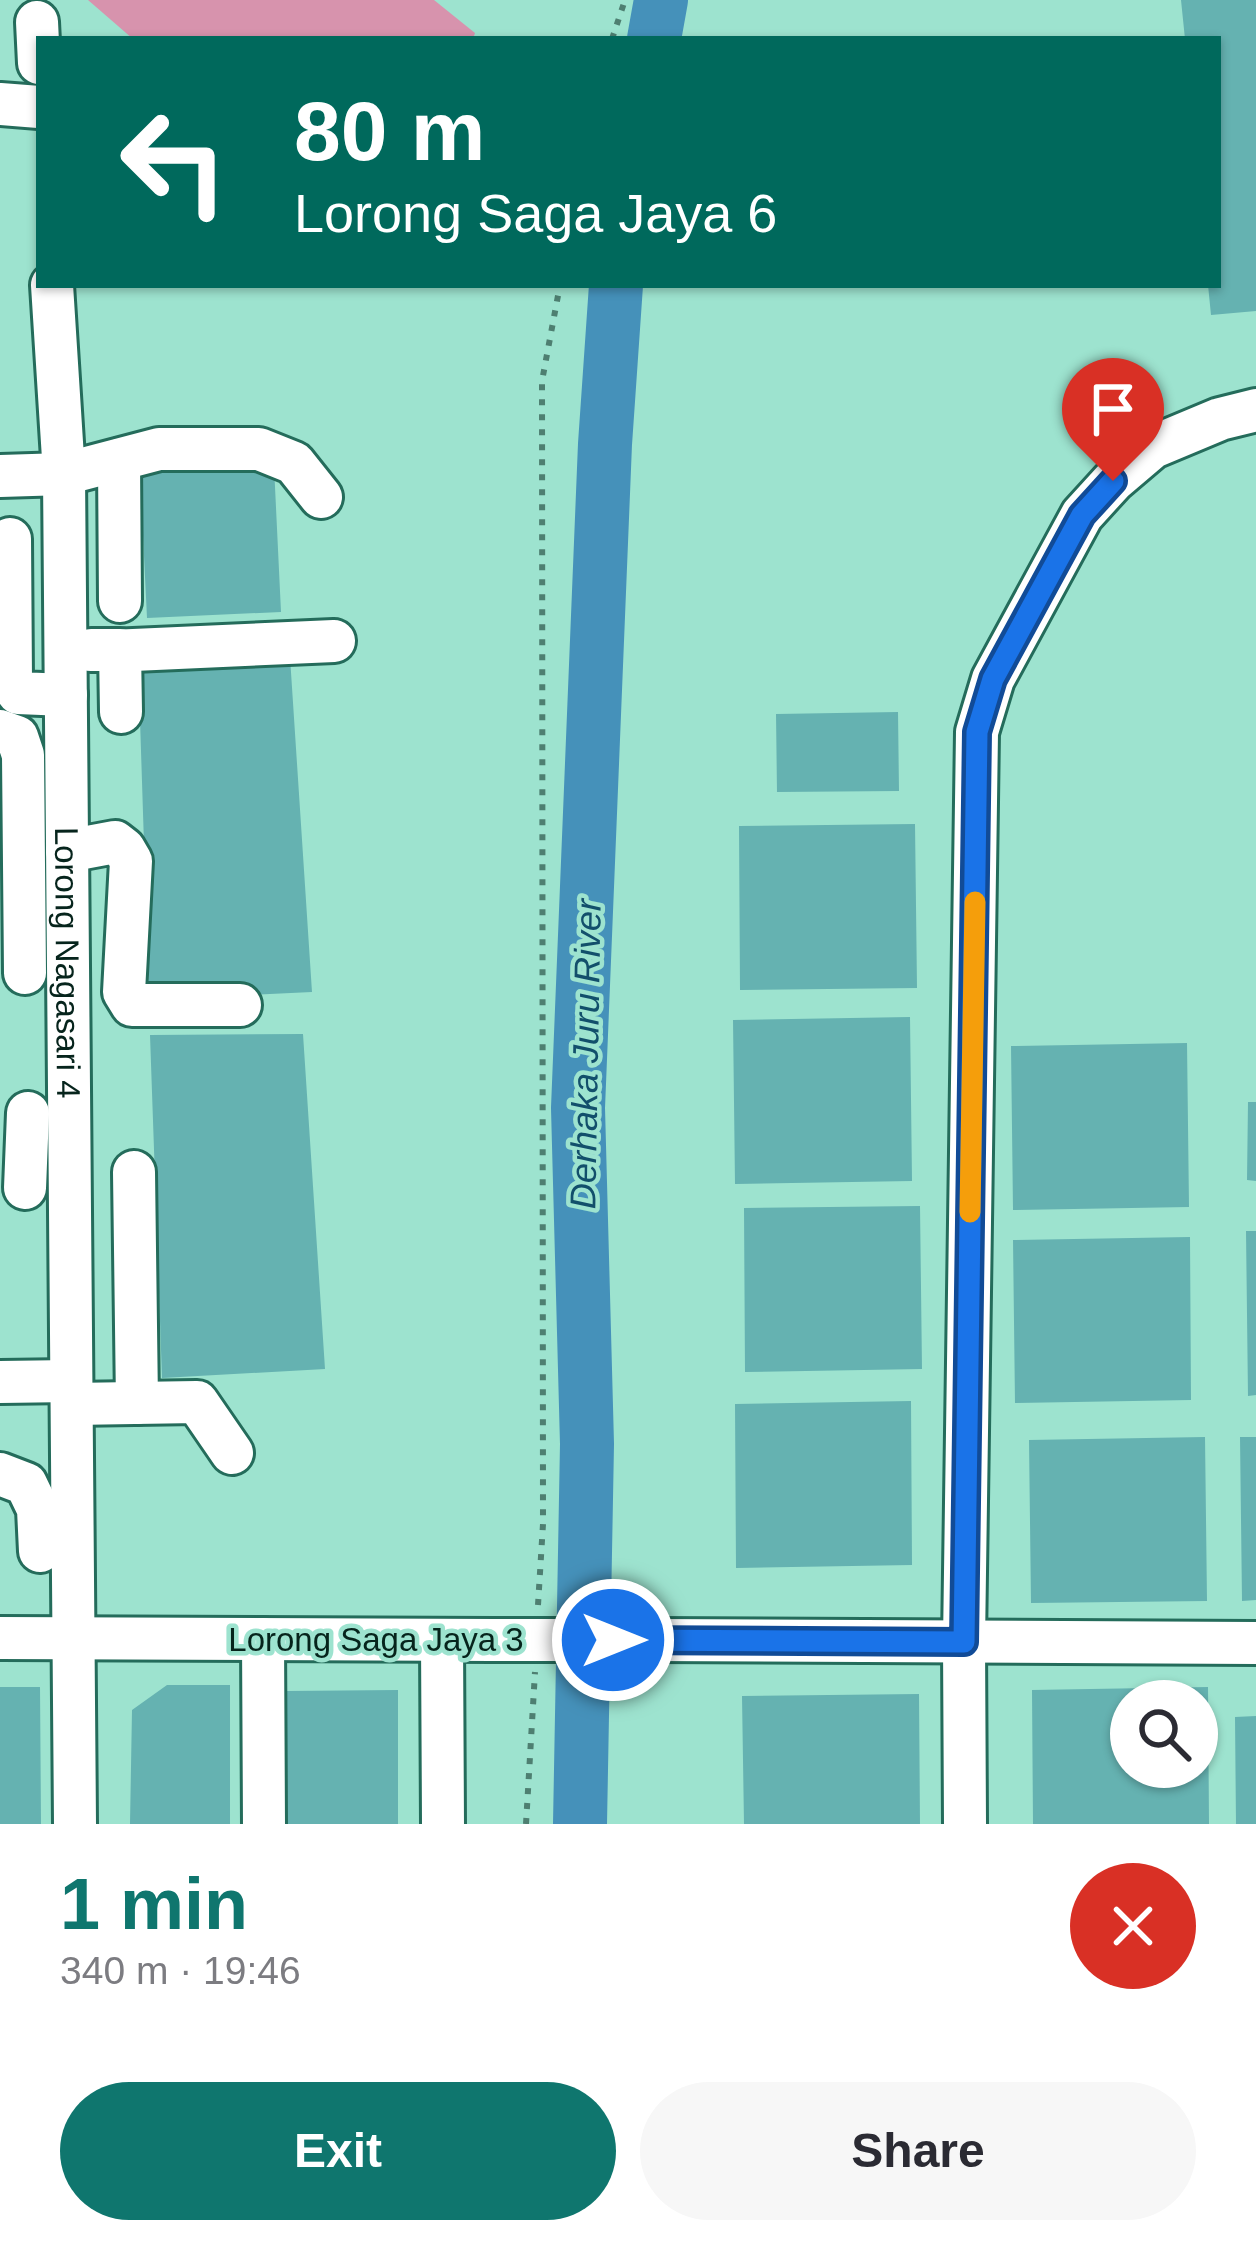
<!DOCTYPE html>
<meta charset="utf-8">
<style>
:root{--surface:#fff;--page:#f7f7f7;--text:#2b2b33;--muted:#7c7c81;--accent:#0f766e}
body{margin:0;font-family:Helvetica,sans-serif;background:var(--page);color:var(--text);height:100vh;display:flex;flex-direction:column;font-size:45px;white-space:nowrap}
*{box-sizing:border-box;margin:0}
p{font-size:39px;color:var(--muted)}
.icon{flex:none;width:66px;height:66px;fill:none;stroke:currentColor;stroke-width:2;stroke-linecap:round;stroke-linejoin:round}
.map{position:relative;height:1824px;overflow:hidden}
.panel{display:flex;flex-direction:column;background:var(--surface);flex:1}
.panel>*{flex:none}
.guide{position:absolute;left:36px;top:36px;width:1185px;height:252px;border-radius:0px;box-shadow:0 3px 9px #0004;background:#00695c;color:#fff;overflow:hidden}
.controls{position:absolute;left:1110px;top:1680px;display:grid;gap:24px}
.controls a{display:grid;place-items:center;width:108px;height:108px;border-radius:50%;background:var(--surface);box-shadow:0 3px 9px #0004;font-size:60px}
.pin{position:absolute;display:grid;place-items:center;width:102px;height:102px;color:#fff;margin:-123px -51px;border-radius:50% 50% 50% 0;rotate:-45deg;box-shadow:0 0 12px #0007}
.pin .icon{rotate:45deg}
.me{position:absolute;width:132px;margin:-66px;rotate:90deg;stroke-linejoin:round;filter:drop-shadow(0 0 9px #0008)}
.turn{display:flex;align-items:center;gap:42px;height:252px;padding:0 60px;font-size:54px}
.turn .icon{width:156px;height:156px;stroke-width:2.5}
.turn b{display:block;font-size:84px;line-height:102px}
.round{display:grid;place-items:center;flex:none;width:126px;height:126px;border-radius:63px;background:var(--page)}
.summary{display:flex;align-items:center;justify-content:space-between;height:204px;padding:0 60px}
h1{font-size:72px;font-weight:700;line-height:90px;color:var(--accent)}
.button{display:flex;gap:24px;margin-top:auto;padding:24px 60px}
.button a{flex:1;height:138px;border-radius:72px;background:var(--accent);color:#fff;font-size:48px;font-weight:700;line-height:138px;text-align:center}
.button a+a{background:var(--page);color:var(--text)}
.map>svg:first-child{display:block}
.green{fill:#d793ad}
.lines{fill:none;stroke-linecap:round;stroke-linejoin:round}
.river{stroke:#4591ba;stroke-width:54}
.building{fill:#65b2b1;fill-rule:evenodd}
.minor-casing{stroke:#246c5b;stroke-width:48}
.path{stroke:#4e7f71;stroke-width:6;stroke-dasharray:6 9;stroke-linecap:butt}
.minor{stroke:#fff;stroke-width:42}
.minor-bridge-casing{stroke:#246c5b;stroke-width:48;stroke-linecap:butt}
.minor-bridge{stroke:#fff;stroke-width:42}
.route-casing{stroke:#114b97;stroke-width:30}
.route{stroke:#1a73e8;stroke-width:21}
.slow{stroke:#f59e0b;stroke-width:21}
.labels{text-anchor:middle;stroke-width:9;stroke-linejoin:round;paint-order:stroke}
.street-label{font-size:33px;fill:#06241c;stroke:#9de3cf}
.water-label{font-size:36px;font-style:italic;fill:#124f6b;stroke:#9de3cf}
</style>
<div class="map">
<svg width="1256" height="1824" viewBox="0 0 1256 1824">
<rect width="100%" height="100%" fill="#9de3cf"/>
<path class="green" d="M 88,0 L 434,0 L 475,33 L 473,39 L 133,39 Z"/>
<g class="lines">
<path class="river" d="M 654,39 L 661,0
M 580,1824 L 587,1444 L 578,1108 L 605,444 L 616,285"/>
</g>
<path class="building" d="M 1181,0 L 1256,0 L 1256,311 L 1211,315 L 1208,285 L 1218,285 L 1218,39 L 1185,39 Z
M 274,466 L 281,612 L 147,618 L 140,473 Z
M 138,657 L 290,657 L 312,992 L 149,1000 Z
M 898,712 L 899,791 L 777,792 L 776,714 Z
M 915,824 L 917,988 L 740,990 L 739,826 Z
M 910,1017 L 912,1181 L 735,1184 L 733,1020 Z
M 303,1034 L 325,1369 L 162,1378 L 150,1035 Z
M 1187,1043 L 1189,1207 L 1013,1210 L 1011,1046 Z
M 1248,1102 L 1256,1102 L 1256,1181 L 1247,1180 Z
M 920,1206 L 922,1369 L 745,1372 L 744,1208 Z
M 1246,1231 L 1256,1231 L 1256,1395 L 1248,1396 Z
M 1190,1237 L 1191,1400 L 1015,1403 L 1013,1240 Z
M 911,1401 L 912,1565 L 736,1568 L 735,1404 Z
M 1205,1437 L 1207,1601 L 1031,1603 L 1029,1440 Z
M 1240,1437 L 1256,1437 L 1256,1600 L 1242,1601 Z
M 167,1685 L 230,1685 L 230,1824 L 130,1824 L 132,1710 Z
M 0,1687 L 40,1687 L 41,1824 L 0,1824 Z
M 1208,1687 L 1209,1824 L 1033,1824 L 1032,1690 ZM 1131,1701 L 1197,1701 L 1197,1767 L 1131,1767 Z
M 398,1690 L 398,1824 L 287,1824 L 286,1691 Z
M 919,1694 L 920,1824 L 744,1824 L 742,1696 Z
M 1256,1716 L 1256,1824 L 1236,1824 L 1235,1717 Z"/>
<g class="lines">
<defs>
<g id="minor">
<path d="M 37,22 L 39,63"/>
<path d="M 0,104 L 39,107"/>
<path id="s1" d="M 52,285 L 64,474 L 75,1824"/>
<path d="M 119,460 L 120,601"/>
<path d="M 0,476 L 64,474 L 159,449 L 259,449 L 294,463 L 321,497"/>
<path d="M 10,539 L 11,682 L 18,693 L 66,695"/>
<path d="M 91,650 L 120,650 L 121,712"/>
<path d="M 111,651 L 334,641"/>
<path d="M 0,731 L 17,737 L 23,755 L 25,973"/>
<path d="M 67,851 L 115,842 L 124,849 L 131,861 L 124,992 L 132,1005 L 240,1005"/>
<path d="M 134,1172 L 137,1403"/>
<path d="M 25,1188 L 28,1113"/>
<path d="M 0,1382 L 71,1381"/>
<path d="M 72,1404 L 197,1402 L 232,1453"/>
<path d="M 0,1474 L 26,1484 L 38,1509 L 40,1551"/>
<path d="M 0,1638 L 493,1640"/>
<path d="M 263,1639 L 264,1824"/>
<path d="M 442,1640 L 443,1824"/>
<path d="M 653,1640 L 1256,1643"/>
<path d="M 965,1824 L 964,1642 L 977,732 L 993,679 L 1082,515 L 1113,481 L 1153,447 L 1220,419 L 1256,410"/>
</g>
</defs>
<use href="#minor" class="minor-casing"/>
<path class="path" d="M 612,39 L 625,0
M 538,1605 L 543,1524 L 542,381 L 560,285
M 526,1824 L 535,1672"/>
<use href="#minor" class="minor"/>
<defs>
<path id="minor-bridge" d="M 493,1640 L 653,1640"/>
</defs>
<use href="#minor-bridge" class="minor-bridge-casing"/>
<use href="#minor-bridge" class="minor-bridge"/>
</g>
<g class="lines">
<defs>
<path id="route" d="M 613,1640 L 964,1642 L 977,732 L 993,679 L 1082,515 L 1113,481"/>
</defs>
<use href="#route" class="route-casing"/>
<use href="#route" class="route"/>
<path class="slow" d="M 970,1212 L 975,902"/>
</g>
<g class="labels">
<g class="street-label">
<text dy="12" stroke="none"><textPath href="#s1" startOffset="678">Lorong Nagasari 4</textPath></text>
<text x="376" y="1651">Lorong Saga Jaya 3</text>
</g>
<g class="water-label">
<text transform="translate(585 1054) rotate(-89)" y="13">Derhaka Juru River</text>
</g>
</g>
</svg>
<div class="controls">
<a><svg class="icon" aria-label="search" viewBox="0 0 24 24"><circle cx="10" cy="10" r="6"/><path d="M15 15l6 6"/></svg></a>
</div>
<div class="pin" style="left:1113px;top:481px;background:#d93025"><svg class="icon" aria-label="arrive" viewBox="0 0 24 24"><path d="M6 21V4h12l-3 4 3 4H6"/></svg></div>
<svg class="me" style="left:613px;top:1640px" viewBox="-20 -20 40 40"><circle r="17" fill="#1a73e8" stroke="#fff" stroke-width="3"/><path d="M0-11L8 9 0 5-8 9z" fill="#fff"/></svg>
<div class="guide">
<div class="turn"><svg class="icon" aria-label="left" viewBox="0 0 24 24"><path d="M17 20v-9H6M10 6l-5 5 5 5"/></svg><div><b>80 m</b>Lorong Saga Jaya 6</div></div>
</div>
</div>
<section class="panel">
<div class="summary"><div><h1>1 min</h1><p>340 m · 19:46</p></div><a class="round" style="background:#d93025;color:#fff"><svg class="icon" aria-label="close" viewBox="0 0 24 24"><path d="M6 6l12 12M18 6L6 18"/></svg></a></div>
<div class="button"><a>Exit</a><a>Share</a></div>
</section>
